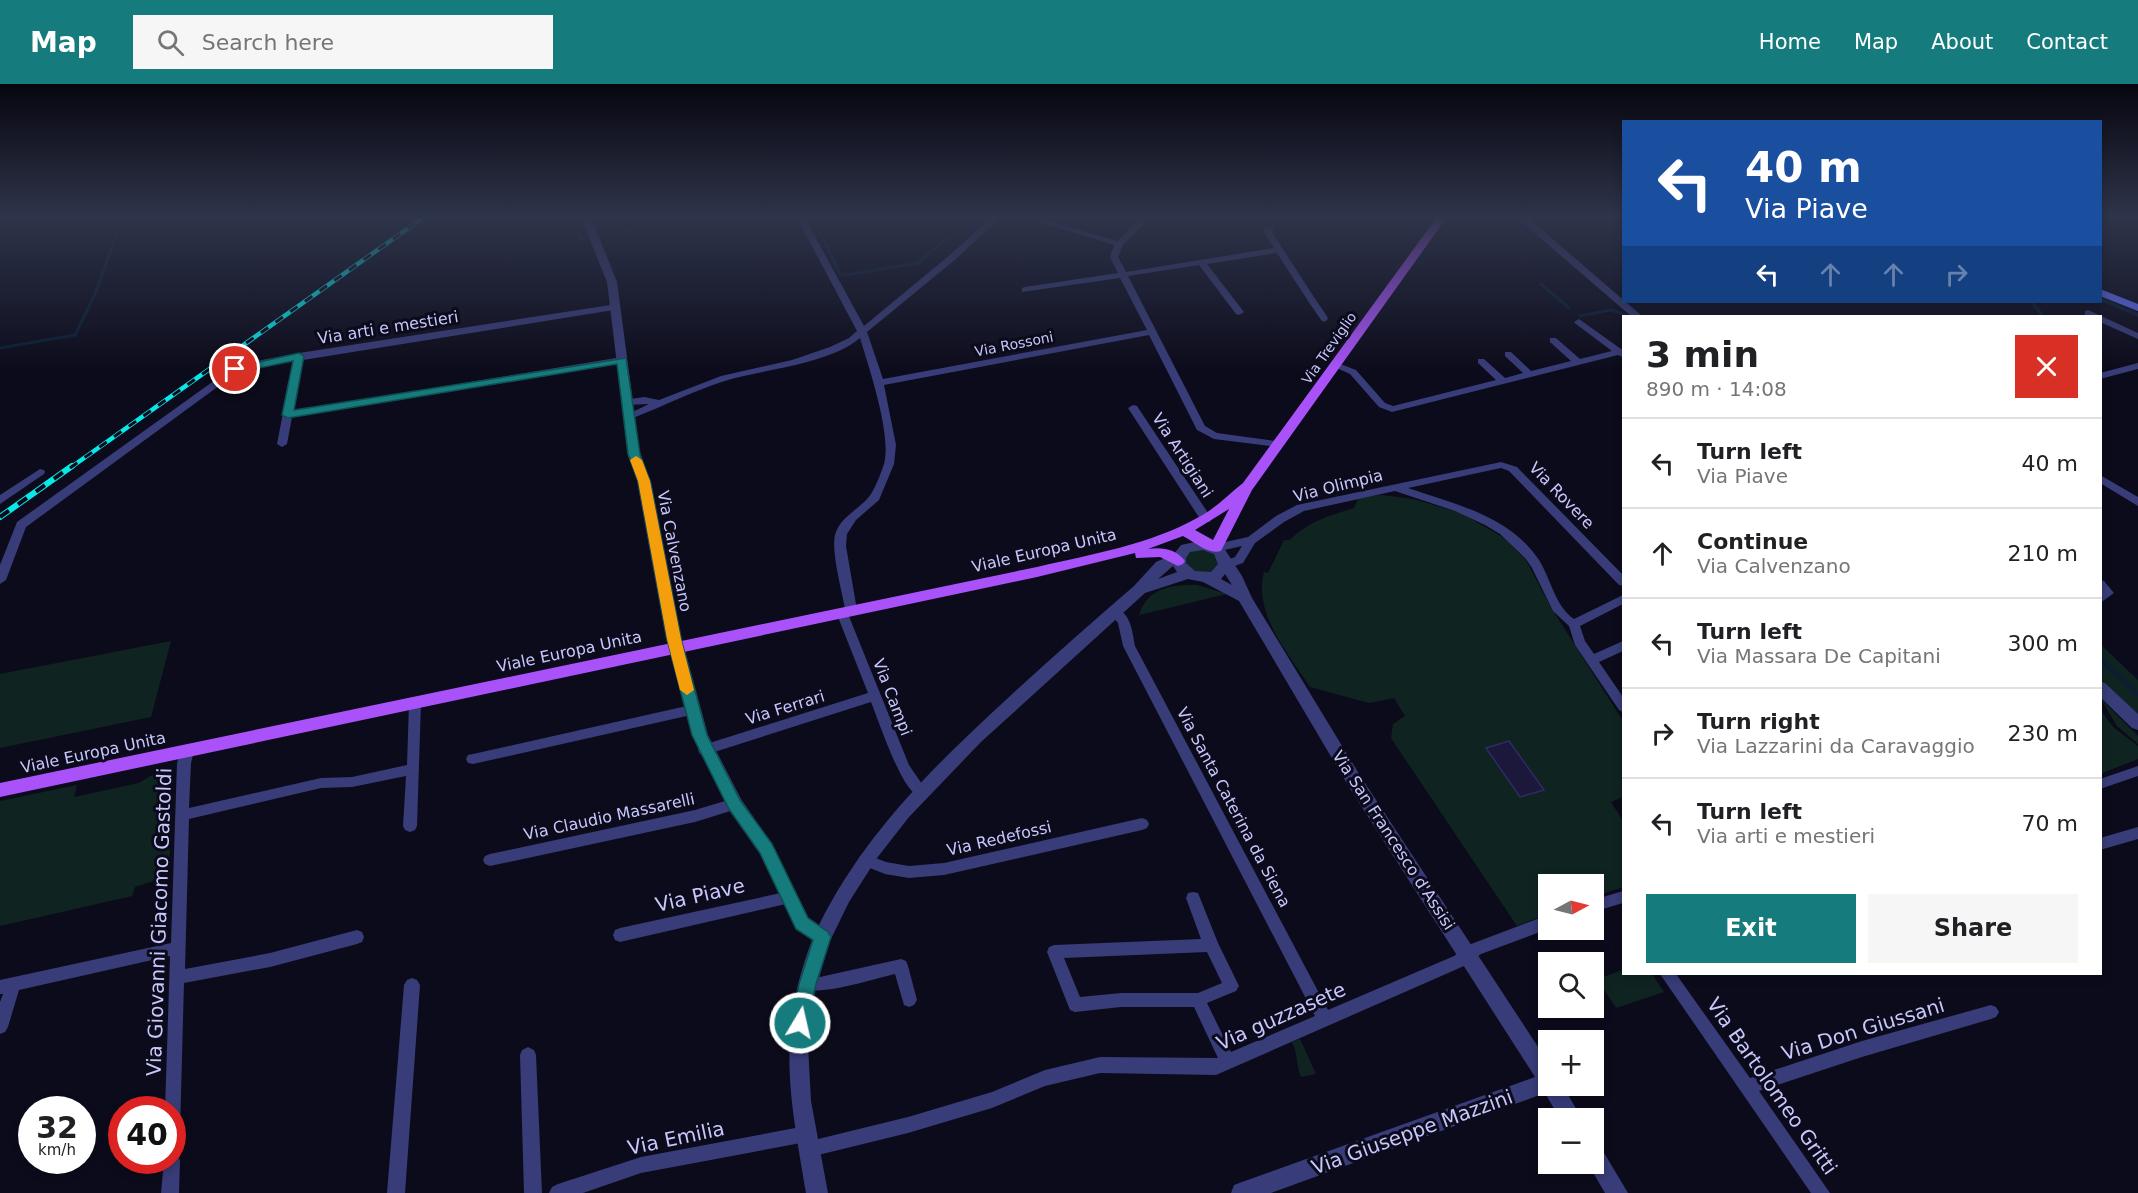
<!DOCTYPE html>
<meta charset="utf-8">
<style>
:root{--surface:#fff;--page:#f6f6f6;--text:#202124;--muted:#757577;--line:#e0e0e0;--accent:#157b7c}
body{margin:0;font-family:"DejaVu Sans",sans-serif;background:var(--page);color:var(--text);height:100vh;display:flex;flex-direction:column;font-size:22px;white-space:nowrap}
*{box-sizing:border-box;margin:0}
p{font-size:20px;color:var(--muted)}
.icon{flex:none;width:33px;height:33px;fill:none;stroke:currentColor;stroke-width:2;stroke-linecap:round;stroke-linejoin:round}
.map{position:relative;flex:1;overflow:hidden}
.drawer{position:absolute;left:1622px;top:231px;width:480px;height:660px;display:flex;flex-direction:column;background:var(--surface);border-radius:0px;box-shadow:0 3px 9px #0003}
.drawer>*{flex:none}
.guide{position:absolute;left:1622px;top:36px;width:480px;height:183px;border-radius:0px;box-shadow:0 3px 9px #0003;background:#1a4fa0;color:#fff;overflow:hidden}
.needle{width:39px;rotate:83deg}
.controls{position:absolute;left:1538px;top:790px;display:grid;gap:12px}
.controls a{display:grid;place-items:center;width:66px;height:66px;border-radius:0px;background:var(--surface);box-shadow:0 3px 9px #0003;font-size:30px}
.speed{position:absolute;left:18px;top:1012px;display:flex;gap:12px;font-size:30px;font-weight:700;text-align:center}
.speed>*{display:grid;place-content:center;width:78px;height:78px;border-radius:50%;background:var(--surface);box-shadow:0 3px 9px #0003;line-height:1}
.speed small{font-size:15px;font-weight:400}
.speed .limit{border:9px solid #d22;background:#fff;color:#111}
.pin{position:absolute;display:grid;place-items:center;width:51px;height:51px;color:#fff;margin:-26px;border:3px solid #fff;border-radius:50%;box-shadow:0 2px 6px #0007}
.me{position:absolute;width:66px;margin:-33px;rotate:9deg;stroke-linejoin:round;filter:drop-shadow(0 0 4px #0008)}
.turn{display:flex;align-items:center;gap:21px;height:126px;padding:0 24px;font-size:27px}
.turn .icon{width:78px;height:78px;stroke-width:2.5}
.turn b{display:block;font-size:42px;line-height:51px}
.lanes{display:flex;align-items:center;height:57px;padding:0 24px;background:#0003;justify-content:center;gap:30px;direction:ltr}
.lanes .off{opacity:.35}
.round{display:grid;place-items:center;flex:none;width:63px;height:63px;border-radius:0px;background:var(--page)}
.headline{display:flex;align-items:center;justify-content:space-between;height:102px;padding:0 24px}
h1{font-size:36px;font-weight:600;line-height:45px}
.cta{display:flex;gap:12px;margin-top:auto;padding:12px 24px}
.cta a{flex:1;height:69px;border-radius:0px;background:var(--accent);color:#fff;font-size:24px;font-weight:600;line-height:69px;text-align:center}
.cta a+a{background:var(--page);color:var(--text)}
ul{padding:0;list-style:none}
li{display:flex;align-items:center;gap:18px;height:90px;padding:0 24px;border-top:2px solid var(--line)}
li div{flex:1}
li b{display:block;font-size:22px}
li em{font-style:normal}
header{display:flex;align-items:center;gap:36px;box-sizing:border-box;height:84px;padding:0 30px;background:var(--accent);color:#fff}
header strong{font-size:28px}
nav{display:flex;gap:33px;margin-inline-start:auto;font-size:21px}
.search{width:420px;height:54px;background:var(--page);display:flex;align-items:center;gap:15px;box-sizing:border-box;padding:0 21px;border-radius:0px;color:var(--muted);font-size:22px}
.map>svg:first-child{display:block}
.green{fill:#0f2421}
.lines{fill:none;stroke-linecap:round;stroke-linejoin:round}
.stream-far1{stroke:#0a1e35;stroke-width:3}
.stream{stroke:#0a1e35;stroke-width:4}
.building{fill:#1b183b;stroke:#302b66;stroke-width:1.5}
.pedestrian{stroke:#383c78;stroke-width:7}
.minor{fill:#383c78;fill-rule:evenodd}
.tertiary{fill:#383c78;fill-rule:evenodd}
.secondary{fill:#616efa;fill-rule:evenodd}
.primary{fill:#a952f9;fill-rule:evenodd}
.rail-far1-casing{stroke:#08e8e7;stroke-width:4.5}
.rail-casing{stroke:#08e8e7;stroke-width:6}
.rail-far1{stroke:#0c0b1b;stroke-width:3;stroke-dasharray:9;stroke-linecap:butt}
.rail{stroke:#0c0b1b;stroke-width:4;stroke-dasharray:11;stroke-linecap:butt}
.route{fill:#157b7c;stroke:#0e5051;stroke-width:1.5}
.slow{fill:#f59e0b}
.labels{text-anchor:middle;stroke-width:6;stroke-linejoin:round;paint-order:stroke}
.far-street-label{font-size:14px;fill:#c7c7fd;stroke:#0c0b1b}
.street-label{font-size:16px;fill:#c7c7fd;stroke:#0c0b1b}
.near-street-label{font-size:20px;fill:#c7c7fd;stroke:#0c0b1b}
</style>
<header>
<strong>Map</strong>
<div class="search"><svg class="icon" aria-label="search" viewBox="0 0 24 24"><circle cx="10" cy="10" r="6"/><path d="M15 15l6 6"/></svg>Search here</div>
<nav><a>Home</a><a>Map</a><a>About</a><a>Contact</a></nav>
</header>
<div class="map">
<svg width="2138" height="1109" viewBox="0 0 2138 1109">
<rect width="100%" height="100%" fill="#0c0b1b"/>
<path class="green" d="M 1382,411 L 1413,415 L 1461,429 L 1504,454 L 1526,476 L 1550,522 L 1623,637 L 1623,713 L 1611,718 L 1623,737 L 1623,803 L 1593,813 L 1593,801 L 1548,801 L 1548,830 L 1517,842 L 1391,654 L 1393,640 L 1405,632 L 1394,614 L 1369,619 L 1310,603 C 1289,570 1253,530 1264,488 L 1268,489 L 1284,456 L 1290,456 C 1307,438 1331,431 1354,424 L 1359,413 Z
M 1190,466 L 1210,466 L 1220,474 L 1218,485 L 1206,491 L 1187,485 L 1183,471 Z
M 1197,501 L 1227,510 L 1139,531 C 1148,503 1171,501 1197,501 Z
M 171,557 L 151,633 L 0,664 L 0,590 Z
M 2100,560 L 2138,596 L 2138,609 L 2100,573 Z
M 2100,577 L 2138,613 L 2138,631 L 2100,595 Z
M 2100,614 L 2138,652 L 2138,660 L 2117,642 Z
M 2100,625 L 2113,643 L 2138,662 L 2138,675 L 2100,690 Z
M 162,685 L 167,688 L 172,686 L 169,792 L 135,803 L 132,812 L 0,842 L 0,717 L 77,701 L 74,713 L 139,699 Z
M 1623,886 L 1623,890 L 1652,890 L 1664,908 L 1616,924 L 1597,895 Z
M 1300,955 L 1316,990 L 1301,993 C 1296,980 1298,971 1292,958 Z"/>
<g class="lines">
<path class="stream-far1" d="M 574,133 L 580,156 L 586,155
M 813,133 L 840,190 L 846,191 L 918,179 L 972,133
M 604,152 L 703,133
M 1541,200 L 1569,224
M 2100,215 L 2138,231
M 2032,218 L 2043,232
M 1580,232 L 1611,226 L 1629,232
M 0,264 L 75,251 L 95,210 L 123,133"/>
<path class="stream" d="M 2100,574 L 2138,611"/>
</g>
<path class="building" d="M 1509,657 L 1544,706 L 1520,713 L 1486,664 Z"/>
<g class="lines">
<path class="pedestrian" d="M 1313,218 L 1324,234"/>
<path class="minor" d="M 800,133 L 808,133 L 812,147 L 864,242 L 951,170 L 992,133 L 1001,133 L 957,174 L 867,248 L 883,295 L 1147,246 L 1120,194 L 1022,208 L 1022,204 L 1025,203 L 1118,189 L 1110,173 L 1114,161 L 1023,133 L 1036,133 L 1117,157 L 1142,133 L 1151,133 L 1123,161 L 1118,173 L 1126,188 L 1274,164 L 1263,147 L 1267,143 L 1273,143 L 1274,145 L 1272,148 L 1317,218 L 1316,220 L 1310,220 L 1277,169 L 1207,180 L 1244,228 L 1239,231 L 1236,230 L 1199,181 L 1128,192 L 1205,342 L 1217,349 L 1283,358 L 1284,360 L 1279,363 L 1214,355 L 1197,346 L 1149,251 L 884,301 L 896,361 L 894,380 L 879,416 L 856,436 L 847,450 L 846,462 L 857,526 L 855,529 L 848,530 L 909,681 L 926,706 L 924,710 C 920,711 918,713 915,710 C 899,698 879,638 871,618 L 705,671 L 700,670 L 698,666 L 700,662 L 868,609 L 836,528 L 838,525 L 845,525 C 842,507 831,468 835,451 C 840,432 861,425 871,410 C 876,402 881,389 884,380 C 892,351 869,284 860,254 C 829,280 766,285 728,296 C 695,306 664,322 633,334 L 629,335 L 624,332 L 649,320 L 627,321 L 622,318 L 624,316 L 644,313 L 659,316 L 721,292 L 792,276 L 830,263 L 849,254 L 857,247 L 804,147 Z
M 617,220 L 620,221 L 620,225 L 303,276 L 293,327 L 622,273 L 627,276 L 622,279 L 292,333 L 287,360 L 282,363 L 277,360 L 293,277 L 242,285 L 26,443 L 6,496 L 0,500 L 0,481 L 17,438 L 236,281 L 299,269 Z
M 2088,226 L 2138,249 L 2138,255 L 2100,238 L 2100,232 L 2085,231 L 2085,227 Z
M 1579,235 L 1621,265 L 1623,264 L 1623,273 L 1618,271 L 1392,328 L 1379,323 L 1350,290 L 1330,281 L 1335,278 L 1356,286 L 1385,319 L 1393,322 L 1496,296 L 1478,279 L 1478,275 L 1484,275 L 1505,294 L 1523,289 L 1505,272 L 1505,268 L 1511,268 L 1531,287 L 1571,277 L 1550,258 L 1550,254 L 1556,254 L 1580,275 L 1612,267 L 1576,240 L 1574,238 Z
M 2138,279 L 2138,285 L 2100,295 L 2100,289 Z
M 1133,321 L 1137,322 L 1210,432 L 1211,435 L 1210,438 L 1202,438 L 1128,324 Z
M 1501,378 L 1517,383 L 1623,491 L 1623,502 L 1619,501 L 1509,387 L 1501,384 L 1408,404 C 1455,420 1510,432 1539,476 C 1551,495 1555,522 1574,535 L 1623,511 L 1623,520 L 1580,542 L 1585,557 L 1594,570 L 1623,557 L 1623,567 L 1599,578 L 1623,613 L 1623,628 L 1619,626 L 1575,561 L 1569,542 L 1553,527 L 1532,484 L 1526,475 L 1500,450 L 1485,441 L 1455,427 L 1395,407 L 1304,427 L 1284,438 L 1255,459 L 1243,479 L 1226,485 L 1222,484 L 1220,481 L 1222,478 L 1235,473 L 1242,462 L 1216,468 L 1210,464 L 1212,461 L 1248,453 L 1276,432 L 1297,421 Z
M 40,385 L 44,386 L 45,388 L 44,390 L 0,420 L 0,411 Z
M 2100,391 L 2138,413 L 2138,422 L 2100,399 Z
M 2100,496 L 2104,497 L 2114,509 L 2100,519 Z
M 1114,523 C 1131,529 1132,546 1135,562 L 1328,926 L 1454,872 L 1471,860 L 1548,831 L 1548,845 L 1481,870 L 1464,882 L 1216,991 L 1100,989 L 1045,1002 L 992,1024 L 908,1049 L 810,1073 L 804,1071 L 802,1065 L 804,1059 L 810,1057 L 908,1033 L 992,1008 L 1045,986 L 1100,973 L 1218,974 L 1194,923 L 1121,923 L 1075,928 L 1070,926 L 1047,868 L 1049,863 L 1054,861 L 1201,855 L 1186,814 L 1188,809 L 1193,808 L 1198,809 L 1218,859 L 1239,902 L 1236,907 L 1207,919 L 1231,968 L 1315,932 L 1123,562 L 1118,539 L 1108,527 ZM 1207,868 L 1222,899 L 1198,909 L 1121,909 L 1080,913 L 1064,874 Z
M 415,614 L 419,616 L 421,619 L 417,742 L 415,746 L 410,748 L 405,746 L 403,742 L 406,692 L 352,703 L 321,704 L 189,735 L 185,885 L 270,869 L 357,846 L 362,848 L 364,853 L 362,858 L 357,860 L 270,883 L 184,899 L 180,1047 L 178,1053 L 172,1055 L 172,1026 L 165,1026 L 170,872 L 19,906 L 8,943 L 5,948 L 0,950 L 0,918 L 3,910 L 0,910 L 0,896 L 171,859 L 177,679 L 182,663 L 187,662 L 192,663 L 194,667 L 191,679 L 189,724 L 321,694 L 352,693 L 407,681 L 409,619 L 411,616 Z
M 691,621 L 695,622 L 697,626 L 695,630 L 691,631 L 473,680 L 468,679 L 466,675 L 468,671 L 473,670 Z
M 2138,682 L 2138,692 L 2100,705 L 2100,695 Z
M 735,714 L 740,716 L 742,720 L 740,724 L 695,738 L 490,782 L 485,780 L 483,776 L 485,772 L 490,770 L 695,726 Z
M 1142,734 L 1147,736 L 1149,740 L 1147,744 L 1142,746 L 944,791 L 909,794 L 885,790 L 860,780 L 858,776 L 860,772 L 865,770 L 886,778 L 909,782 L 944,779 Z
M 2138,743 L 2138,755 L 2100,766 L 2100,754 Z
M 790,807 L 795,808 L 797,813 L 795,818 L 790,819 L 620,858 L 615,856 L 613,851 L 615,846 L 620,844 Z
M 1623,807 L 1623,819 L 1593,828 L 1593,816 Z
M 901,875 L 906,877 L 908,882 L 917,916 L 914,921 L 909,923 L 904,921 L 895,890 C 874,895 820,912 802,905 L 799,900 L 802,895 L 820,893 Z
M 1660,890 L 1676,890 L 1750,994 L 1862,957 L 1991,921 L 1996,923 L 1999,928 L 1996,933 L 1991,935 L 1862,973 L 1759,1007 L 1830,1109 L 1811,1109 Z
M 412,894 L 417,896 L 420,901 L 405,1109 L 387,1109 L 404,901 L 407,896 Z
M 528,963 L 534,966 L 536,971 L 542,1109 L 524,1109 L 520,971 L 522,966 Z
M 806,1042 L 812,1044 L 814,1050 L 812,1056 L 806,1058 L 641,1089 L 583,1109 L 549,1109 L 552,1103 L 558,1100 L 641,1073 Z
M 172,1069 L 178,1071 L 180,1077 L 179,1109 L 161,1109 L 164,1077 L 172,1077 Z"/>
<path class="tertiary" d="M 581,133 L 591,133 L 617,198 L 640,371 L 651,397 L 682,555 L 708,651 L 741,715 L 772,760 L 808,833 L 819,841 C 864,750 934,682 1008,614 C 1049,576 1091,539 1134,502 L 1156,478 L 1174,470 L 1181,461 L 1204,456 L 1224,464 L 1242,492 L 1252,514 L 1361,693 L 1548,978 L 1548,1002 L 1563,1002 L 1582,1035 L 1560,1035 L 1545,1009 L 1271,1109 L 1231,1109 L 1234,1101 L 1242,1098 L 1535,993 L 1349,703 L 1239,517 L 1203,498 L 1188,495 L 1145,509 L 981,658 L 909,733 L 877,774 L 849,818 L 829,859 L 815,908 L 808,961 L 811,1017 L 828,1109 L 806,1109 C 790,1013 776,952 812,856 L 796,845 L 760,770 L 729,725 L 692,651 L 666,555 L 637,397 L 628,371 L 607,198 ZM 1203,466 L 1214,470 L 1218,480 L 1211,488 L 1195,487 L 1186,479 L 1186,474 L 1190,468 ZM 1173,482 L 1177,488 L 1158,495 ZM 1225,490 L 1232,501 L 1221,495 Z
M 1516,133 L 1527,133 L 1642,232 L 1631,232 Z
M 2100,597 L 2105,599 L 2138,630 L 2138,646 L 2132,644 L 2100,613 Z
M 1593,1059 L 1600,1062 L 1628,1109 L 1605,1109 L 1588,1080 L 1593,1080 Z"/>
<path class="secondary" d="M 2100,205 L 2138,220 L 2138,227 L 2100,212 Z"/>
<path class="primary" d="M 1437,133 L 1447,133 L 1252,406 L 1221,467 C 1208,471 1195,458 1183,452 L 1148,465 C 1162,463 1176,465 1185,477 L 1183,480 L 1178,482 L 1160,473 L 1136,474 L 1135,469 L 1037,493 L 0,713 L 0,699 L 1037,483 C 1092,470 1149,461 1199,433 C 1216,424 1229,410 1243,399 ZM 1229,425 L 1213,456 L 1195,446 Z"/>
<defs>
<path id="rail-far1" d="M 70,384 L 424,133"/>
<path id="rail" d="M 0,433 L 72,382"/>
</defs>
<use href="#rail-far1" class="rail-far1-casing"/>
<use href="#rail" class="rail-casing"/>
<use href="#rail-far1" class="rail-far1"/>
<use href="#rail" class="rail"/>
</g>
<linearGradient id="sky" x2="0" y2="1"><stop stop-color="#07060f"/><stop offset="0.46" stop-color="#2e344a"/><stop offset="1" stop-color="#2e344a" stop-opacity="0"/></linearGradient>
<rect width="2138" height="288" fill="url(#sky)"/>
<path class="route" d="M 299,269 L 304,272 L 294,326 L 626,274 L 640,370 L 650,397 L 681,555 L 707,651 L 740,716 L 772,760 L 808,834 L 828,848 L 831,853 L 816,900 L 806,945 L 800,948 L 794,945 L 791,939 L 799,900 L 813,856 L 796,845 L 760,769 L 729,725 L 692,651 L 667,555 L 638,397 L 628,370 L 617,280 L 288,334 L 282,331 L 293,277 L 235,289 L 229,285 Z"/>
<path class="slow" d="M 636,372 L 642,376 L 650,397 L 681,555 L 694,606 L 687,611 L 680,606 L 667,555 L 638,397 L 630,376 Z"/>
<g class="labels">
<g class="far-street-label">
<text transform="translate(1014 260) rotate(-11)" y="5">Via Rossoni</text>
<text transform="translate(1329 264) rotate(-55)" y="5">Via Treviglio</text>
</g>
<g class="street-label">
<text transform="translate(388 243) rotate(-9)" y="6">Via arti e mestieri</text>
<text transform="translate(1183 371) rotate(57)" y="6">Via Artigiani</text>
<text transform="translate(1338 401) rotate(-14)" y="6">Via Olimpia</text>
<text transform="translate(1562 411) rotate(46)" y="6">Via Rovere</text>
<text transform="translate(1044 466) rotate(-13)" y="6">Viale Europa Unita</text>
<text transform="translate(675 467) rotate(79)" y="6">Via Calvenzano</text>
<text transform="translate(569 567) rotate(-12)" y="6">Viale Europa Unita</text>
<text transform="translate(893 613) rotate(69)" y="6">Via Campi</text>
<text transform="translate(785 623) rotate(-17)" y="6">Via Ferrari</text>
<text transform="translate(93 668) rotate(-12)" y="6">Viale Europa Unita</text>
<text transform="translate(1234 723) rotate(62)" y="6">Via Santa Caterina da Siena</text>
<text transform="translate(609 732) rotate(-12)" y="6">Via Claudio Massarelli</text>
<text transform="translate(999 754) rotate(-13)" y="6">Via Redefossi</text>
<text transform="translate(1394 756) rotate(57)" y="6">Via San Francesco d'Assisi</text>
</g>
<g class="near-street-label">
<text transform="translate(700 811) rotate(-13)" y="7">Via Piave</text>
<text transform="translate(159 838) rotate(-88)" y="7">Via Giovanni Giacomo Gastoldi</text>
<text transform="translate(1281 932) rotate(-24)" y="7">Via guzzasete</text>
<text transform="translate(1863 945) rotate(-17)" y="7">Via Don Giussani</text>
<text transform="translate(1772 1002) rotate(55)" y="7">Via Bartolomeo Gritti</text>
<text transform="translate(1412 1048) rotate(-20)" y="7">Via Giuseppe Mazzini</text>
<text transform="translate(676 1054) rotate(-12)" y="7">Via Emilia</text>
</g>
</g>
</svg>
<div class="controls">
<a><svg class="needle" viewBox="-14 -14 28 28"><path d="M0-13l5 13h-10z" fill="#e53935"/><path d="M0 13l5-13h-10z" fill="#757577"/></svg></a>
<a><svg class="icon" aria-label="search" viewBox="0 0 24 24"><circle cx="10" cy="10" r="6"/><path d="M15 15l6 6"/></svg></a>
<a>+</a>
<a>−</a>
</div>
<div class="speed"><div>32<small>km/h</small></div><div class="limit">40</div></div>
<div class="pin" style="left:235px;top:285px;background:#d93025"><svg class="icon" aria-label="arrive" viewBox="0 0 24 24"><path d="M6 21V4h12l-3 4 3 4H6"/></svg></div>
<svg class="me" style="left:800px;top:939px" viewBox="-20 -20 40 40"><circle r="17" fill="#157b7c" stroke="#fff" stroke-width="3"/><path d="M0-11L8 9 0 5-8 9z" fill="#fff"/></svg>
<div class="guide">
<div class="turn"><svg class="icon" aria-label="left" viewBox="0 0 24 24"><path d="M17 20v-9H6M10 6l-5 5 5 5"/></svg><div><b>40 m</b>Via Piave</div></div>
<div class="lanes"><svg class="icon" aria-label="left" viewBox="0 0 24 24"><path d="M17 20v-9H6M10 6l-5 5 5 5"/></svg><svg class="icon off" aria-label="ahead" viewBox="0 0 24 24"><path d="M12 20V5M6 11l6-6 6 6"/></svg><svg class="icon off" aria-label="ahead" viewBox="0 0 24 24"><path d="M12 20V5M6 11l6-6 6 6"/></svg><svg class="icon off" aria-label="right" viewBox="0 0 24 24"><path d="M7 20v-9h11M14 6l5 5-5 5"/></svg></div>
</div>
<section class="drawer">
<div class="headline"><div><h1>3 min</h1><p>890 m · 14:08</p></div><a class="round" style="background:#d93025;color:#fff"><svg class="icon" aria-label="close" viewBox="0 0 24 24"><path d="M6 6l12 12M18 6L6 18"/></svg></a></div>
<ul>
<li><svg class="icon" aria-label="left" viewBox="0 0 24 24"><path d="M17 20v-9H6M10 6l-5 5 5 5"/></svg><div><b>Turn left</b><p>Via Piave</p></div><em>40 m</em></li>
<li><svg class="icon" aria-label="ahead" viewBox="0 0 24 24"><path d="M12 20V5M6 11l6-6 6 6"/></svg><div><b>Continue</b><p>Via Calvenzano</p></div><em>210 m</em></li>
<li><svg class="icon" aria-label="left" viewBox="0 0 24 24"><path d="M17 20v-9H6M10 6l-5 5 5 5"/></svg><div><b>Turn left</b><p>Via Massara De Capitani</p></div><em>300 m</em></li>
<li><svg class="icon" aria-label="right" viewBox="0 0 24 24"><path d="M7 20v-9h11M14 6l5 5-5 5"/></svg><div><b>Turn right</b><p>Via Lazzarini da Caravaggio</p></div><em>230 m</em></li>
<li><svg class="icon" aria-label="left" viewBox="0 0 24 24"><path d="M17 20v-9H6M10 6l-5 5 5 5"/></svg><div><b>Turn left</b><p>Via arti e mestieri</p></div><em>70 m</em></li>
</ul>
<div class="cta"><a>Exit</a><a>Share</a></div>
</section>
</div>
